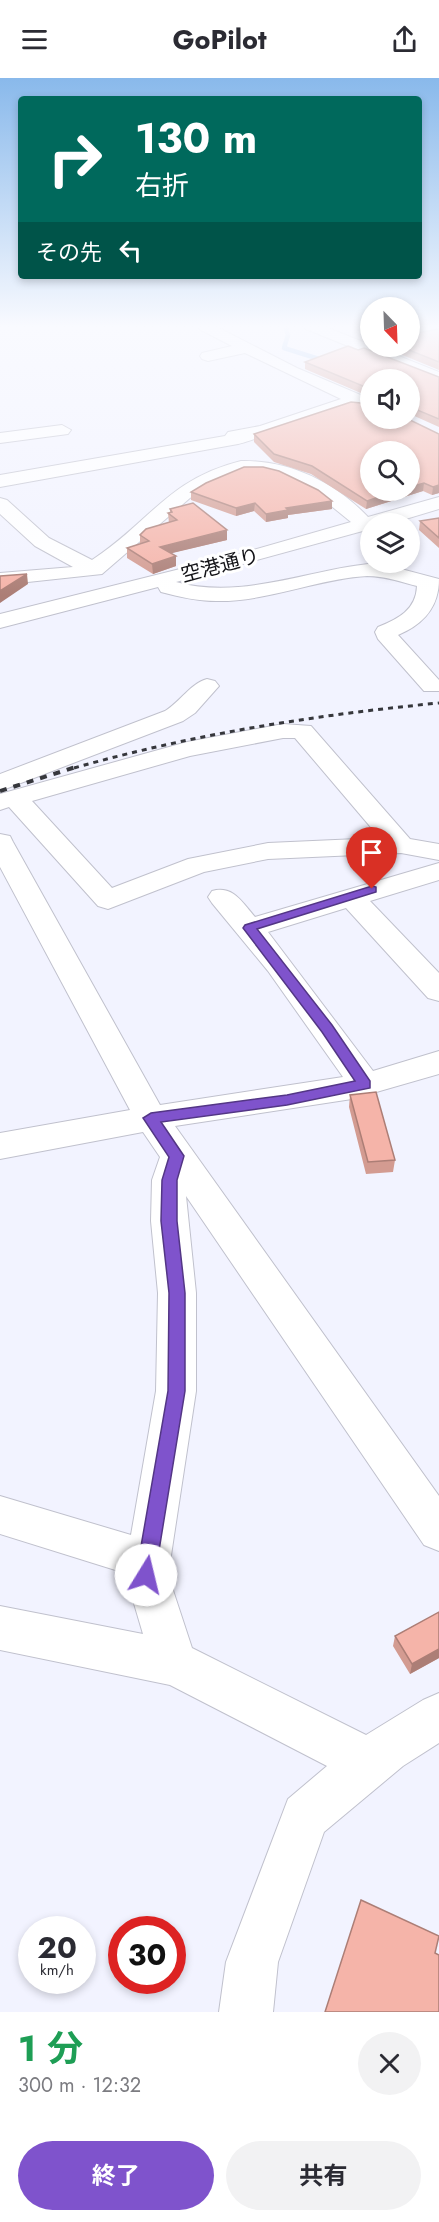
<!DOCTYPE html>
<html lang="ja">
<meta charset="utf-8">
<style>
:root{--surface:#fff;--page:#f2f2f3;--text:#2b2b33;--muted:#7c7c81;--accent:#7f53cc}
body{margin:0;font-family:Jost,"Noto Sans JP",sans-serif;background:var(--page);color:var(--text);height:100vh;display:flex;flex-direction:column;font-size:22px;white-space:nowrap}
*{box-sizing:border-box;margin:0}
p{font-size:20px;color:var(--muted)}
.icon{flex:none;width:33px;height:33px;fill:none;stroke:currentColor;stroke-width:2;stroke-linecap:round;stroke-linejoin:round}
.map{position:relative;height:1934px;overflow:hidden}
.sheet{display:flex;flex-direction:column;background:var(--surface);flex:1}
.sheet>*{flex:none}
.banner{position:absolute;left:18px;top:18px;width:404px;height:183px;border-radius:6px;box-shadow:0 3px 9px #0003;background:#00695c;color:#fff;overflow:hidden}
.needle{width:39px;rotate:157deg}
.tools{position:absolute;left:360px;top:219px;display:grid;gap:12px}
.tools a{display:grid;place-items:center;width:60px;height:60px;border-radius:50%;background:var(--surface);box-shadow:0 3px 9px #0003;font-size:30px}
.speed{position:absolute;left:18px;top:1838px;display:flex;gap:12px;font-size:30px;font-weight:700;text-align:center}
.speed>*{display:grid;place-content:center;width:78px;height:78px;border-radius:50%;background:var(--surface);box-shadow:0 3px 9px #0003;line-height:1}
.speed small{font-size:15px;font-weight:400}
.speed .limit{border:9px solid #d22;background:#fff;color:#111}
.pin{position:absolute;display:grid;place-items:center;width:51px;height:51px;color:#fff;margin:-62px -26px;border-radius:50% 50% 50% 0;rotate:-45deg;box-shadow:0 0 6px #0007}
.pin .icon{rotate:45deg}
.me{position:absolute;width:66px;margin:-33px;rotate:9deg;stroke-linejoin:round;filter:drop-shadow(0 0 4px #0008)}
.turn{display:flex;align-items:center;gap:21px;height:126px;padding:0 18px;font-size:27px}
.turn .icon{width:78px;height:78px;stroke-width:2.5}
.turn b{display:block;font-size:42px;line-height:51px}
.then{display:flex;align-items:center;height:57px;padding:0 18px;background:#0003;gap:12px;font-size:22px}
.round{display:grid;place-items:center;flex:none;width:63px;height:63px;border-radius:32px;background:var(--page)}
.overview{display:flex;align-items:center;justify-content:space-between;height:102px;padding:0 18px}
h1{font-size:36px;font-weight:700;line-height:45px;color:#1e9e55}
.action{display:flex;gap:12px;margin-top:auto;padding:12px 18px}
.action a{flex:1;height:69px;border-radius:36px;background:var(--accent);color:#fff;font-size:24px;font-weight:700;line-height:69px;text-align:center}
.action a+a{background:var(--page);color:var(--text)}
header{display:flex;justify-content:space-between;align-items:center;height:78px;padding:0 18px;background:var(--surface);font-size:27px;font-weight:700}
.map>svg:first-child{display:block}
.lines{fill:none;stroke-linecap:round;stroke-linejoin:round}
.stream{stroke:#9cc1f0;stroke-width:4.5}
.minor-casing{stroke:#c0c1cd;stroke-width:2}
.minor{fill:#fff;fill-rule:evenodd}
.rail-far1{stroke:#36373c;stroke-width:3;stroke-dasharray:5 5;stroke-linecap:butt}
.rail{stroke:#36373c;stroke-width:4;stroke-dasharray:7 7;stroke-linecap:butt}
.wall{fill:#d39b91}
.shaded-wall{fill:#ac7e76}
.building{fill:#f5b4a9;stroke:#ac7e76;stroke-width:1.5}
.route{fill:#7f53cc;stroke:#533685;stroke-width:1.5}
.labels{text-anchor:middle;stroke-width:6;stroke-linejoin:round;paint-order:stroke}
.far-street-label{font-size:20px;fill:#121216;stroke:#fff}
</style>
<header><svg class="icon" aria-label="menu" viewBox="0 0 24 24"><path d="M4 6h16M4 12h16M4 18h16"/></svg>GoPilot<svg class="icon" aria-label="share" viewBox="0 0 24 24"><path d="M12 15V3M7 8l5-5 5 5M5 13v7h14v-7"/></svg></header>
<div class="map">
<svg width="439" height="1934" viewBox="0 0 439 1934">
<rect width="100%" height="100%" fill="#f2f3ff"/>
<g class="lines">
<path class="stream" d="M 285,248 L 288,257 L 284,270 L 319,281"/>
<defs>
<path id="minor" d="M 197,248 L 215,248 L 297,290 L 370,321 L 370,332 C 366,331 362,328 357,328 C 347,326 256,362 238,366 L 0,409 L 0,397 L 225,358 L 228,354 L 260,348 L 341,321 L 245,275 L 208,283 L 202,281 L 200,278 L 202,275 L 232,268 L 199,251 Z
M 303,248 L 323,248 L 439,294 L 439,305 L 306,251 Z
M 428,248 L 439,248 L 439,255 L 410,261 L 410,251 Z
M 62,347 L 71,352 L 68,356 L 0,365 L 0,355 Z
M 241,383 C 289,382 335,404 368,439 L 439,419 L 439,431 L 389,446 L 370,446 L 370,451 L 176,504 C 240,522 305,493 368,486 L 386,487 L 439,501 C 439,529 424,546 398,557 L 439,602 L 439,613 L 424,613 L 378,561 L 375,554 L 378,549 C 398,541 416,532 417,508 C 401,504 385,498 367,498 C 316,501 268,524 216,523 C 197,523 180,519 161,514 L 158,509 L 0,550 L 0,536 L 232,478 L 351,444 L 319,418 L 280,398 L 263,394 L 242,394 L 209,407 L 190,420 L 102,496 L 0,507 L 0,495 L 73,489 L 35,468 L 0,436 L 0,420 L 7,422 L 49,460 L 92,482 C 149,445 168,401 241,383 Z
M 207,601 L 215,603 L 219,608 L 195,635 L 183,643 L 0,713 L 0,696 L 165,633 C 180,624 191,605 207,601 Z
M 283,646 L 311,648 L 410,761 L 439,766 L 439,782 L 401,775 L 268,781 L 204,794 L 108,831 L 98,828 L 9,729 L 0,732 L 0,716 L 187,664 ZM 283,660 L 295,660 L 380,760 L 268,765 L 188,781 L 112,810 L 32,723 L 190,678 Z
M 0,756 L 10,758 L 13,764 L 160,1027 L 343,999 L 268,893 L 212,825 L 208,819 L 212,813 C 233,807 242,824 255,839 L 439,785 L 439,802 L 370,823 L 439,895 L 439,923 L 428,920 L 346,830 L 268,854 L 373,993 L 439,973 L 439,996 L 352,1021 L 175,1048 L 439,1418 L 439,1473 L 424,1467 L 186,1118 L 196,1215 L 196,1313 L 168,1497 L 192,1570 L 366,1657 L 423,1622 L 439,1615 L 439,1665 L 403,1688 L 324,1754 L 278,1884 L 273,1934 L 219,1934 L 226,1884 L 288,1721 L 327,1688 L 170,1607 L 0,1572 L 0,1528 L 143,1556 L 125,1495 L 0,1456 L 0,1418 L 131,1457 L 156,1313 L 158,1215 L 151,1143 L 152,1102 L 160,1079 L 143,1054 L 0,1081 L 0,1055 L 130,1032 L 0,789 Z"/>
</defs>
<use href="#minor" class="minor-casing"/>
<use href="#minor" class="minor"/>
<path class="rail-far1" d="M 74,690 C 194,656 315,637 439,625"/>
<path class="rail" d="M 0,713 L 79,688"/>
</g>
<path class="wall" d="M 439,251 L 439,292 L 383,269 L 383,268 L 410,268 L 411,256 Z
M 305,284 L 439,299 L 439,349 L 410,336 L 410,302 L 370,302 L 370,319 L 305,291 Z
M 254,356 L 439,356 L 439,415 L 432,417 L 423,413 L 366,431 L 311,396 L 274,384 L 254,364 Z
M 191,414 L 332,423 L 332,431 L 288,437 L 288,440 L 266,444 L 254,433 L 236,438 L 191,422 Z
M 170,431 L 227,462 L 171,475 L 176,488 L 153,496 L 127,480 L 127,470 L 140,466 L 140,457 L 169,445 L 168,435 L 170,434 Z
M 439,440 L 439,470 L 419,452 L 420,443 Z
M 350,1017 L 395,1082 L 393,1094 L 366,1096 L 349,1029 Z
M 439,1534 L 439,1580 L 410,1596 L 393,1568 L 395,1558 Z"/>
<path class="shaded-wall" d="M 424,405 L 423,413 L 366,431 L 367,423 L 399,412 L 410,412 L 410,409 Z
M 439,407 L 439,415 L 432,417 L 433,409 Z
M 332,423 L 332,431 L 288,437 L 288,440 L 266,444 L 266,436 L 286,430 Z
M 255,425 L 254,433 L 236,438 L 236,430 Z
M 227,452 L 227,462 L 160,478 L 160,469 Z
M 176,478 L 176,488 L 153,496 L 152,486 Z
M 27,496 L 28,506 L 0,525 L 0,513 Z
M 439,1571 L 439,1580 L 410,1596 L 412,1586 Z"/>
<path class="building" d="M 439,251 L 439,284 L 399,268 L 410,268 L 410,255 L 411,256 Z
M 348,268 L 358,272 L 364,270 L 439,299 L 439,341 L 410,329 L 410,302 L 370,302 L 370,311 L 305,284 Z
M 351,324 L 370,326 L 370,340 L 406,340 L 439,356 L 439,407 L 433,409 L 424,405 L 410,409 L 410,374 L 370,374 L 370,412 L 399,412 L 367,423 L 312,388 L 274,376 L 254,356 Z
M 244,389 L 263,389 L 279,393 L 318,412 L 332,423 L 286,430 L 288,432 L 266,436 L 255,425 L 236,430 L 191,414 L 206,405 Z
M 193,425 L 227,452 L 160,469 L 176,478 L 152,486 L 127,470 L 149,463 L 140,457 L 146,451 L 177,442 L 168,435 L 172,434 L 170,431 Z
M 439,440 L 439,460 L 420,443 Z
M 27,496 L 0,513 L 0,498 Z
M 376,1014 L 395,1082 L 368,1084 L 350,1017 Z
M 439,1534 L 439,1571 L 412,1586 L 395,1558 Z
M 361,1822 L 439,1858 L 435,1875 L 439,1877 L 439,1934 L 325,1934 Z"/>
<linearGradient id="sky" x2="0" y2="1"><stop stop-color="#89b9eb"/><stop offset="0.48" stop-color="#f9faff"/><stop offset="1" stop-color="#f9faff" stop-opacity="0"/></linearGradient>
<rect width="439" height="518" fill="url(#sky)"/>
<path class="route" d="M 372,808 L 376,809 L 376,814 L 257,851 L 332,947 L 370,1003 L 370,1010 L 287,1027 L 161,1044 L 184,1078 L 177,1102 L 177,1143 L 185,1215 L 185,1313 L 155,1497 L 152,1503 L 146,1506 L 139,1503 L 136,1497 L 168,1313 L 169,1215 L 161,1143 L 162,1102 L 169,1079 L 143,1040 L 151,1035 L 287,1017 L 355,1003 L 322,954 L 243,850 L 245,847 Z"/>
<g class="labels">
<g class="far-street-label">
<text transform="translate(220 487) rotate(-15)" y="7">空港通り</text>
</g>
</g>
</svg>
<div class="tools">
<a><svg class="needle" viewBox="-14 -14 28 28"><path d="M0-13l5 13h-10z" fill="#e53935"/><path d="M0 13l5-13h-10z" fill="#7c7c81"/></svg></a>
<a><svg class="icon" aria-label="sound" viewBox="0 0 24 24"><path d="M4 9h4l5-4v14l-5-4H4zM17 9q2 3 0 6"/></svg></a>
<a><svg class="icon" aria-label="search" viewBox="0 0 24 24"><circle cx="10" cy="10" r="6"/><path d="M15 15l6 6"/></svg></a>
<a><svg class="icon" aria-label="layers" viewBox="0 0 24 24"><path d="M12 4l9 5-9 5-9-5zM3 14l9 5 9-5"/></svg></a>
</div>
<div class="speed"><div>20<small>km/h</small></div><div class="limit">30</div></div>
<div class="pin" style="left:372px;top:811px;background:#d93025"><svg class="icon" aria-label="arrive" viewBox="0 0 24 24"><path d="M6 21V4h12l-3 4 3 4H6"/></svg></div>
<svg class="me" style="left:146px;top:1497px" viewBox="-20 -20 40 40"><circle r="19" fill="#fff"/><path d="M0-13L10 11 0 6-10 11z" fill="#7f53cc"/></svg>
<div class="banner">
<div class="turn"><svg class="icon" aria-label="right" viewBox="0 0 24 24"><path d="M7 20v-9h11M14 6l5 5-5 5"/></svg><div><b>130 m</b>右折</div></div>
<div class="then">その先<svg class="icon" aria-label="left" viewBox="0 0 24 24"><path d="M17 20v-9H6M10 6l-5 5 5 5"/></svg></div>
</div>
</div>
<section class="sheet">
<div class="overview"><div><h1>1 分</h1><p>300 m · 12:32</p></div><a class="round"><svg class="icon" aria-label="close" viewBox="0 0 24 24"><path d="M6 6l12 12M18 6L6 18"/></svg></a></div>
<div class="action"><a>終了</a><a>共有</a></div>
</section>
